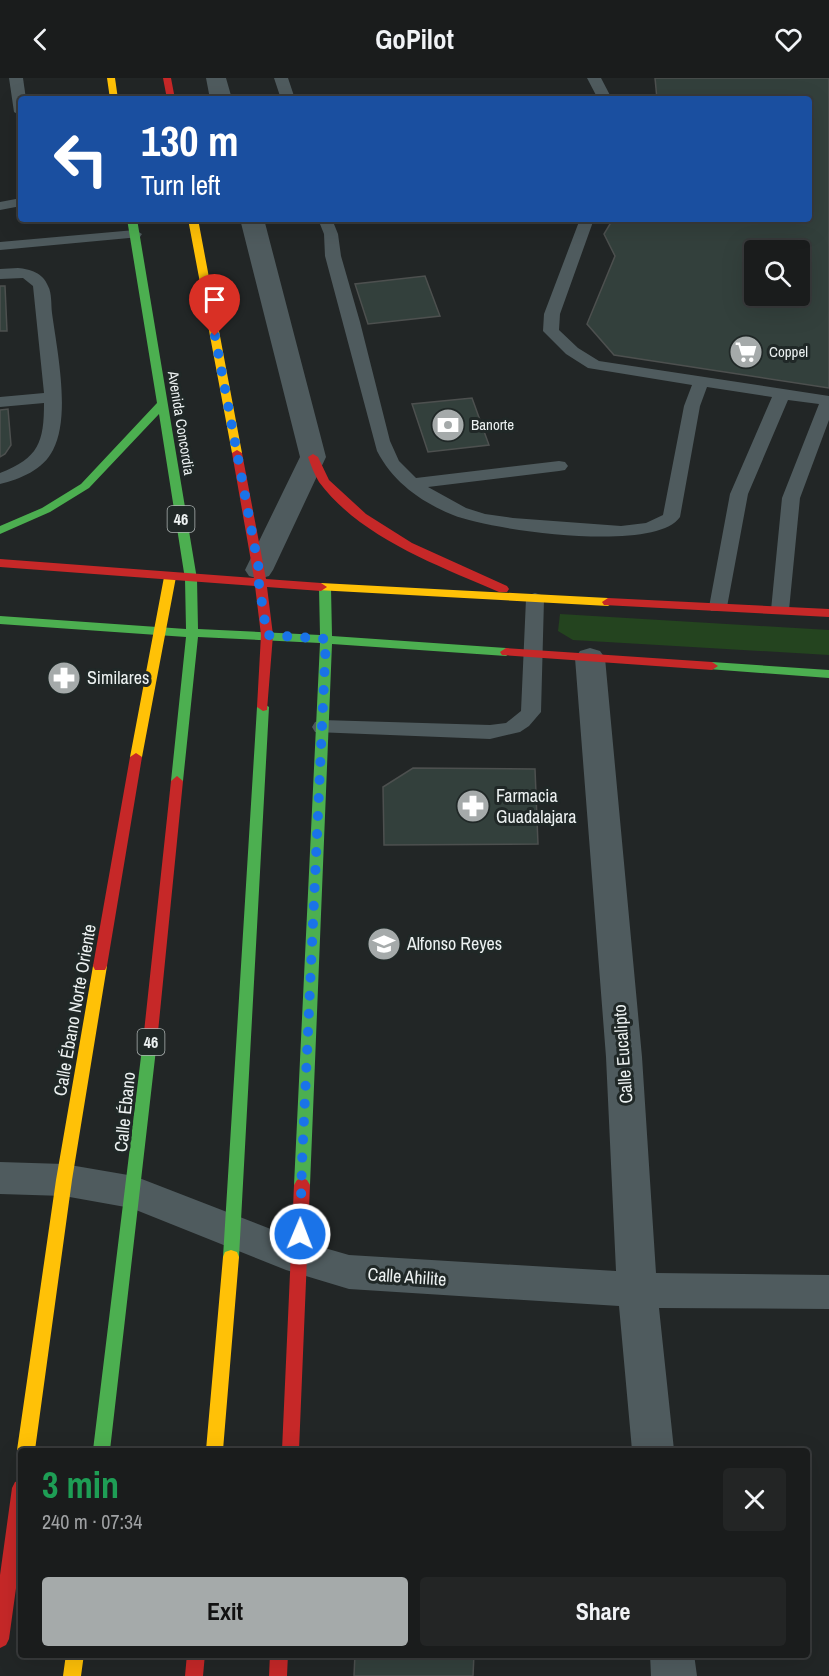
<!DOCTYPE html>
<meta charset="utf-8">
<style>
:root{--surface:#1a1c1c;--page:#232525;--text:#f1f3f6;--muted:#9fa1a3;--line:#383a3b;--accent:#a5aaaa}
body{margin:0;font-family:"Archivo Narrow",sans-serif;background:var(--page);color:var(--text);height:100vh;display:flex;flex-direction:column;font-size:22px;white-space:nowrap}
*{box-sizing:border-box;margin:0}
p{font-size:20px;color:var(--muted)}
.icon{flex:none;width:33px;height:33px;fill:none;stroke:currentColor;stroke-width:2;stroke-linecap:round;stroke-linejoin:round}
.map{position:relative;flex:1;overflow:hidden}
.sheet{position:absolute;left:18px;top:1370px;width:792px;height:210px;display:flex;flex-direction:column;background:var(--surface);border-radius:6px;box-shadow:0 6px 24px #0002,0 0 0 2px var(--line)}
.sheet>*{flex:none}
.top-card{position:absolute;left:18px;top:18px;width:794px;height:126px;border-radius:6px;box-shadow:0 6px 24px #0002,0 0 0 2px var(--line);background:#1a4fa0;color:#fff;overflow:hidden}
.fabs{position:absolute;left:744px;top:162px;display:grid;gap:12px}
.fabs a{display:grid;place-items:center;width:66px;height:66px;border-radius:6px;background:var(--surface);box-shadow:0 6px 24px #0002,0 0 0 2px var(--line);font-size:30px}
.pin{position:absolute;display:grid;place-items:center;width:51px;height:51px;color:#fff;margin:-62px -26px;border-radius:50% 50% 50% 0;rotate:-45deg;box-shadow:0 0 6px #0007}
.pin .icon{rotate:45deg}
.me{position:absolute;width:66px;margin:-33px;rotate:1deg;stroke-linejoin:round;filter:drop-shadow(0 0 4px #0008)}
.turn{display:flex;align-items:center;gap:21px;height:126px;padding:0 24px;font-size:27px}
.turn .icon{width:78px;height:78px;stroke-width:2.5}
.turn b{display:block;font-size:42px;line-height:51px}
.round{display:grid;place-items:center;flex:none;width:63px;height:63px;border-radius:6px;background:var(--page)}
.overview{display:flex;align-items:center;justify-content:space-between;height:102px;padding:0 24px}
h1{font-size:36px;font-weight:800;line-height:45px;color:#1e9e55}
.primary-button{display:flex;gap:12px;margin-top:auto;padding:12px 24px}
.primary-button a{flex:1;height:69px;border-radius:6px;background:var(--accent);color:#111;font-size:24px;font-weight:800;line-height:69px;text-align:center}
.primary-button a+a{background:var(--page);color:var(--text)}
header{display:flex;justify-content:space-between;align-items:center;height:78px;padding:0 24px;background:var(--surface);font-size:27px;font-weight:800}
.map>svg:first-child{display:block}
.green{fill:#24441f}
.building{fill:#33403c;stroke:#4d504f;stroke-width:1.5;fill-rule:evenodd}
.lines{fill:none;stroke-linecap:round;stroke-linejoin:round}
.lane{fill:#4f5b5e;fill-rule:evenodd}
.street{fill:#4f5b5e;fill-rule:evenodd}
.fast{fill:#4caf50;fill-rule:evenodd}
.slow{fill:#ffc107;fill-rule:evenodd}
.jam{fill:#c62828;fill-rule:evenodd}
.route{stroke:#1a73e8;stroke-width:10;stroke-dasharray:0 18}
.labels{text-anchor:middle;stroke-width:6;stroke-linejoin:round;paint-order:stroke}
.far-poi-label{font-size:15px;fill:#ecf1f1;stroke:#202827;text-anchor:start}
.far-street-label{font-size:15px;fill:#ecf1f1;stroke:#202827}
.shield{fill:#202827;stroke:#afb5b4;stroke-width:1.5}
.shield-label{font-size:16px;font-weight:bold;fill:#ecf1f1}
.poi-label{font-size:18px;fill:#ecf1f1;stroke:#202827;text-anchor:start}
.street-label{font-size:18px;fill:#ecf1f1;stroke:#202827}
</style>
<header><svg class="icon" aria-label="back" viewBox="0 0 24 24"><path d="M15 5l-7 7 7 7"/></svg>GoPilot<svg class="icon" aria-label="heart" viewBox="0 0 24 24"><path d="M12 20l-8-8c-3-5 5-10 8-4 3-6 11-1 8 4z"/></svg></header>
<div class="map">
<svg width="829" height="1598" viewBox="0 0 829 1598">
<rect width="100%" height="100%" fill="#222626"/>
<path class="green" d="M 560,536 L 829,552 L 829,577 L 573,562 L 558,553 Z"/>
<path class="building" d="M 655,0 L 829,0 L 829,310 L 614,277 L 587,246 L 615,178 L 604,156 L 613,141 L 808,141 L 808,21 L 657,21 ZM 754,172 L 800,172 L 800,218 L 754,218 Z
M 425,198 L 440,238 L 368,246 L 355,206 Z
M 0,208 L 5,208 L 7,253 L 0,253 Z
M 472,320 L 489,367 L 428,374 L 412,326 Z
M 8,331 L 11,367 L 5,376 L 0,379 L 0,332 Z
M 413,690 L 535,691 L 538,766 L 384,767 L 383,709 Z
M 355,1576 L 474,1576 L 473,1598 L 354,1598 Z"/>
<g class="lines">
<path class="lane" d="M 9,0 L 23,0 L 26,21 L 21,21 L 21,38 L 14,34 Z
M 274,0 L 288,0 L 295,21 L 281,21 Z
M 587,0 L 601,0 L 612,21 L 598,21 Z
M 21,120 L 21,128 L 0,132 L 0,124 Z
M 318,141 L 332,141 L 338,156 L 341,178 L 360,244 L 390,363 L 399,383 L 416,400 L 559,383 L 565,384 L 568,388 L 565,392 L 559,393 L 428,409 L 466,430 L 485,436 L 513,440 L 621,448 L 646,445 L 663,437 L 684,328 L 692,307 L 588,290 L 566,276 L 543,253 L 544,236 L 580,141 L 594,141 L 560,236 L 559,252 L 578,270 L 599,283 L 829,318 L 829,342 L 800,420 L 789,532 L 787,536 L 773,536 L 771,532 L 782,420 L 819,326 L 788,322 L 748,416 L 727,529 L 725,533 L 711,533 L 709,529 L 730,416 L 772,319 L 707,309 L 700,328 L 680,439 C 655,476 490,452 453,437 C 421,424 393,404 377,373 L 325,178 L 324,156 Z
M 135,152 L 142,156 L 140,159 L 0,172 L 0,164 Z
M 18,190 C 30,191 43,195 48,208 C 52,215 51,227 52,235 C 57,272 71,338 53,372 C 43,392 20,401 0,406 L 0,395 C 39,380 44,364 44,325 L 0,329 L 0,319 L 44,315 L 33,208 L 23,200 L 0,201 L 0,191 Z
M 535,515 L 541,517 L 544,521 L 541,634 L 529,648 L 520,654 L 490,661 L 315,654 L 312,649 L 315,644 L 322,642 L 490,647 L 506,645 L 521,633 L 526,521 L 529,517 Z"/>
<path class="street" d="M 206,0 L 226,0 L 232,21 L 210,21 Z
M 240,141 L 264,141 L 326,379 L 273,492 L 269,498 L 259,501 L 249,498 L 245,492 L 300,379 Z
M 590,570 L 600,573 L 605,580 L 642,979 L 656,1195 L 829,1197 L 829,1231 L 659,1230 L 674,1372 L 632,1372 L 619,1228 L 349,1211 L 286,1192 L 131,1130 L 64,1118 L 0,1116 L 0,1084 L 64,1086 L 134,1098 L 304,1164 L 349,1177 L 616,1193 L 606,979 L 575,580 L 580,573 Z
M 650,1576 L 694,1576 L 697,1598 L 651,1598 Z"/>
<path class="fast" d="M 127,141 L 137,141 L 197,501 L 198,551 L 320,557 L 319,510 L 325,506 L 331,510 L 332,558 L 506,570 L 512,574 L 506,578 L 332,566 L 310,1107 L 307,1112 L 302,1114 L 297,1112 L 294,1107 L 320,565 L 198,559 L 183,703 L 177,708 L 171,703 L 186,559 L 0,546 L 0,538 L 186,551 L 185,501 L 159,336 L 89,410 L 50,434 L 0,456 L 0,448 L 42,430 L 81,406 L 157,325 Z
M 712,584 L 829,592 L 829,600 L 708,591 L 706,588 Z
M 263,625 L 269,629 L 239,1179 L 237,1184 L 231,1186 L 225,1184 L 223,1179 L 257,629 Z
M 151,948 L 156,950 L 158,954 L 110,1372 L 93,1372 L 144,954 L 146,950 Z"/>
<path class="slow" d="M 107,0 L 115,0 L 118,21 L 110,21 Z
M 188,141 L 198,141 L 242,375 L 237,378 L 232,375 Z
M 170,495 L 176,499 L 142,679 L 136,683 L 130,679 L 164,499 Z
M 321,505 L 608,520 L 614,524 L 608,528 L 317,512 L 315,509 L 317,506 Z
M 100,883 L 105,884 L 107,888 L 72,1102 L 35,1372 L 21,1372 L 21,1378 L 17,1372 L 56,1102 L 93,888 L 95,884 Z
M 231,1172 L 237,1174 L 239,1179 L 223,1372 L 206,1372 L 223,1179 L 225,1174 Z
M 66,1576 L 84,1576 L 81,1598 L 63,1598 Z"/>
<path class="jam" d="M 163,0 L 171,0 L 175,21 L 167,21 Z
M 237,372 L 242,375 L 266,501 L 321,505 L 327,509 L 321,513 L 267,509 L 273,557 L 267,632 L 263,633 L 257,629 L 261,557 L 255,508 L 0,489 L 0,481 L 254,500 L 232,375 Z
M 313,376 L 318,379 L 329,402 L 366,436 L 412,465 L 507,508 L 509,511 L 507,514 L 499,514 C 437,487 361,460 319,404 C 314,396 311,387 308,379 Z
M 608,520 L 829,531 L 829,539 L 604,527 L 602,524 Z
M 506,570 L 712,584 L 718,588 L 712,592 L 502,577 L 500,574 Z
M 136,675 L 142,679 L 107,888 L 105,892 L 95,892 L 93,888 L 130,679 Z
M 177,698 L 183,703 L 158,954 L 156,958 L 146,958 L 144,954 L 171,703 Z
M 302,1100 L 307,1102 L 310,1107 L 299,1372 L 282,1372 L 294,1107 L 297,1102 Z
M 21,1402 L 21,1474 L 9,1561 L 6,1567 L 0,1570 L 0,1497 L 12,1410 L 15,1404 Z
M 187,1576 L 205,1576 L 203,1598 L 185,1598 Z
M 270,1576 L 288,1576 L 287,1598 L 269,1598 Z"/>
</g>
<g class="lines">
<path class="route" d="M 215,258 L 259,492 L 259,506 L 267,557 L 326,561 L 302,1085 L 300,1156"/>
</g>
<defs>
<symbol id="supermarket-disc" viewBox="-11 -11 22 22"><circle r="9.5" fill="#a5aaaa" stroke="#202827"/><path d="M-6-5.5h2.5l.6 2H6L4.5 2H-2.5L-4.4-4H-6ZM-1.5 3.2a1.3 1.3 0 1 0 .1 0ZM3 3.2a1.3 1.3 0 1 0 .1 0Z" fill="#fff"/></symbol>
<symbol id="bank-disc" viewBox="-11 -11 22 22"><circle r="9.5" fill="#a5aaaa" stroke="#202827"/><path d="M-6-4H6V4H-6ZM0-2.3a2.3 2.3 0 1 0 0 4.6a2.3 2.3 0 1 0 0-4.6Z" fill="#fff"/></symbol>
<symbol id="pharmacy-disc" viewBox="-11 -11 22 22"><circle r="9.5" fill="#a5aaaa" stroke="#202827"/><path d="M-2-6h4v4h4v4h-4v4h-4v-4h-4v-4h4Z" fill="#fff"/></symbol>
<symbol id="school-disc" viewBox="-11 -11 22 22"><circle r="9.5" fill="#a5aaaa" stroke="#202827"/><path d="M0-5L7-2L0 1L-7-2ZM-4 1L0 2.5L4 1V4Q0 6-4 4Z" fill="#fff"/></symbol>
</defs>
<g fill-rule="evenodd">
<use href="#supermarket-disc" x="727" y="255" width="38" height="38"/>
<use href="#bank-disc" x="429" y="328" width="38" height="38"/>
<use href="#pharmacy-disc" x="45" y="581" width="38" height="38"/>
<use href="#pharmacy-disc" x="454" y="709" width="38" height="38"/>
<use href="#school-disc" x="365" y="847" width="38" height="38"/>
</g>
<g class="labels">
<g class="far-poi-label">
<text x="769" y="279">Coppel</text>
<text x="471" y="352">Banorte</text>
</g>
<g class="far-street-label">
<text transform="translate(181 345) rotate(81)" y="5">Avenida Concordia</text>
</g>
<g class="shield">
<rect x="167.5" y="428" width="27" height="26" rx="4.5"/>
<rect x="137.5" y="951" width="27" height="26" rx="4.5"/>
</g>
<g class="shield-label">
<text x="181" y="447">46</text>
<text x="151" y="970">46</text>
</g>
<g class="poi-label">
<text x="87" y="606">Similares</text>
<text x="496" y="724">Farmacia<tspan x="496" dy="21">Guadalajara</tspan></text>
<text x="407" y="872">Alfonso Reyes</text>
</g>
<g class="street-label">
<text transform="translate(75 932) rotate(-80)" y="6">Calle Ébano Norte Oriente</text>
<text transform="translate(623 976) rotate(-94)" y="6">Calle Eucalipto</text>
<text transform="translate(125 1034) rotate(-84)" y="6">Calle Ébano</text>
<text transform="translate(407 1199) rotate(4)" y="6">Calle Ahilite</text>
</g>
</g>
</svg>
<div class="fabs">
<a><svg class="icon" aria-label="search" viewBox="0 0 24 24"><circle cx="10" cy="10" r="6"/><path d="M15 15l6 6"/></svg></a>
</div>
<div class="pin" style="left:215px;top:258px;background:#d93025"><svg class="icon" aria-label="arrive" viewBox="0 0 24 24"><path d="M6 21V4h12l-3 4 3 4H6"/></svg></div>
<svg class="me" style="left:300px;top:1156px" viewBox="-20 -20 40 40"><circle r="17" fill="#1a73e8" stroke="#fff" stroke-width="3"/><path d="M0-11L8 9 0 5-8 9z" fill="#fff"/></svg>
<div class="top-card">
<div class="turn"><svg class="icon" aria-label="left" viewBox="0 0 24 24"><path d="M17 20v-9H6M10 6l-5 5 5 5"/></svg><div><b>130 m</b>Turn left</div></div>
</div>
<section class="sheet">
<div class="overview"><div><h1>3 min</h1><p>240 m · 07:34</p></div><a class="round"><svg class="icon" aria-label="close" viewBox="0 0 24 24"><path d="M6 6l12 12M18 6L6 18"/></svg></a></div>
<div class="primary-button"><a>Exit</a><a>Share</a></div>
</section>
</div>
